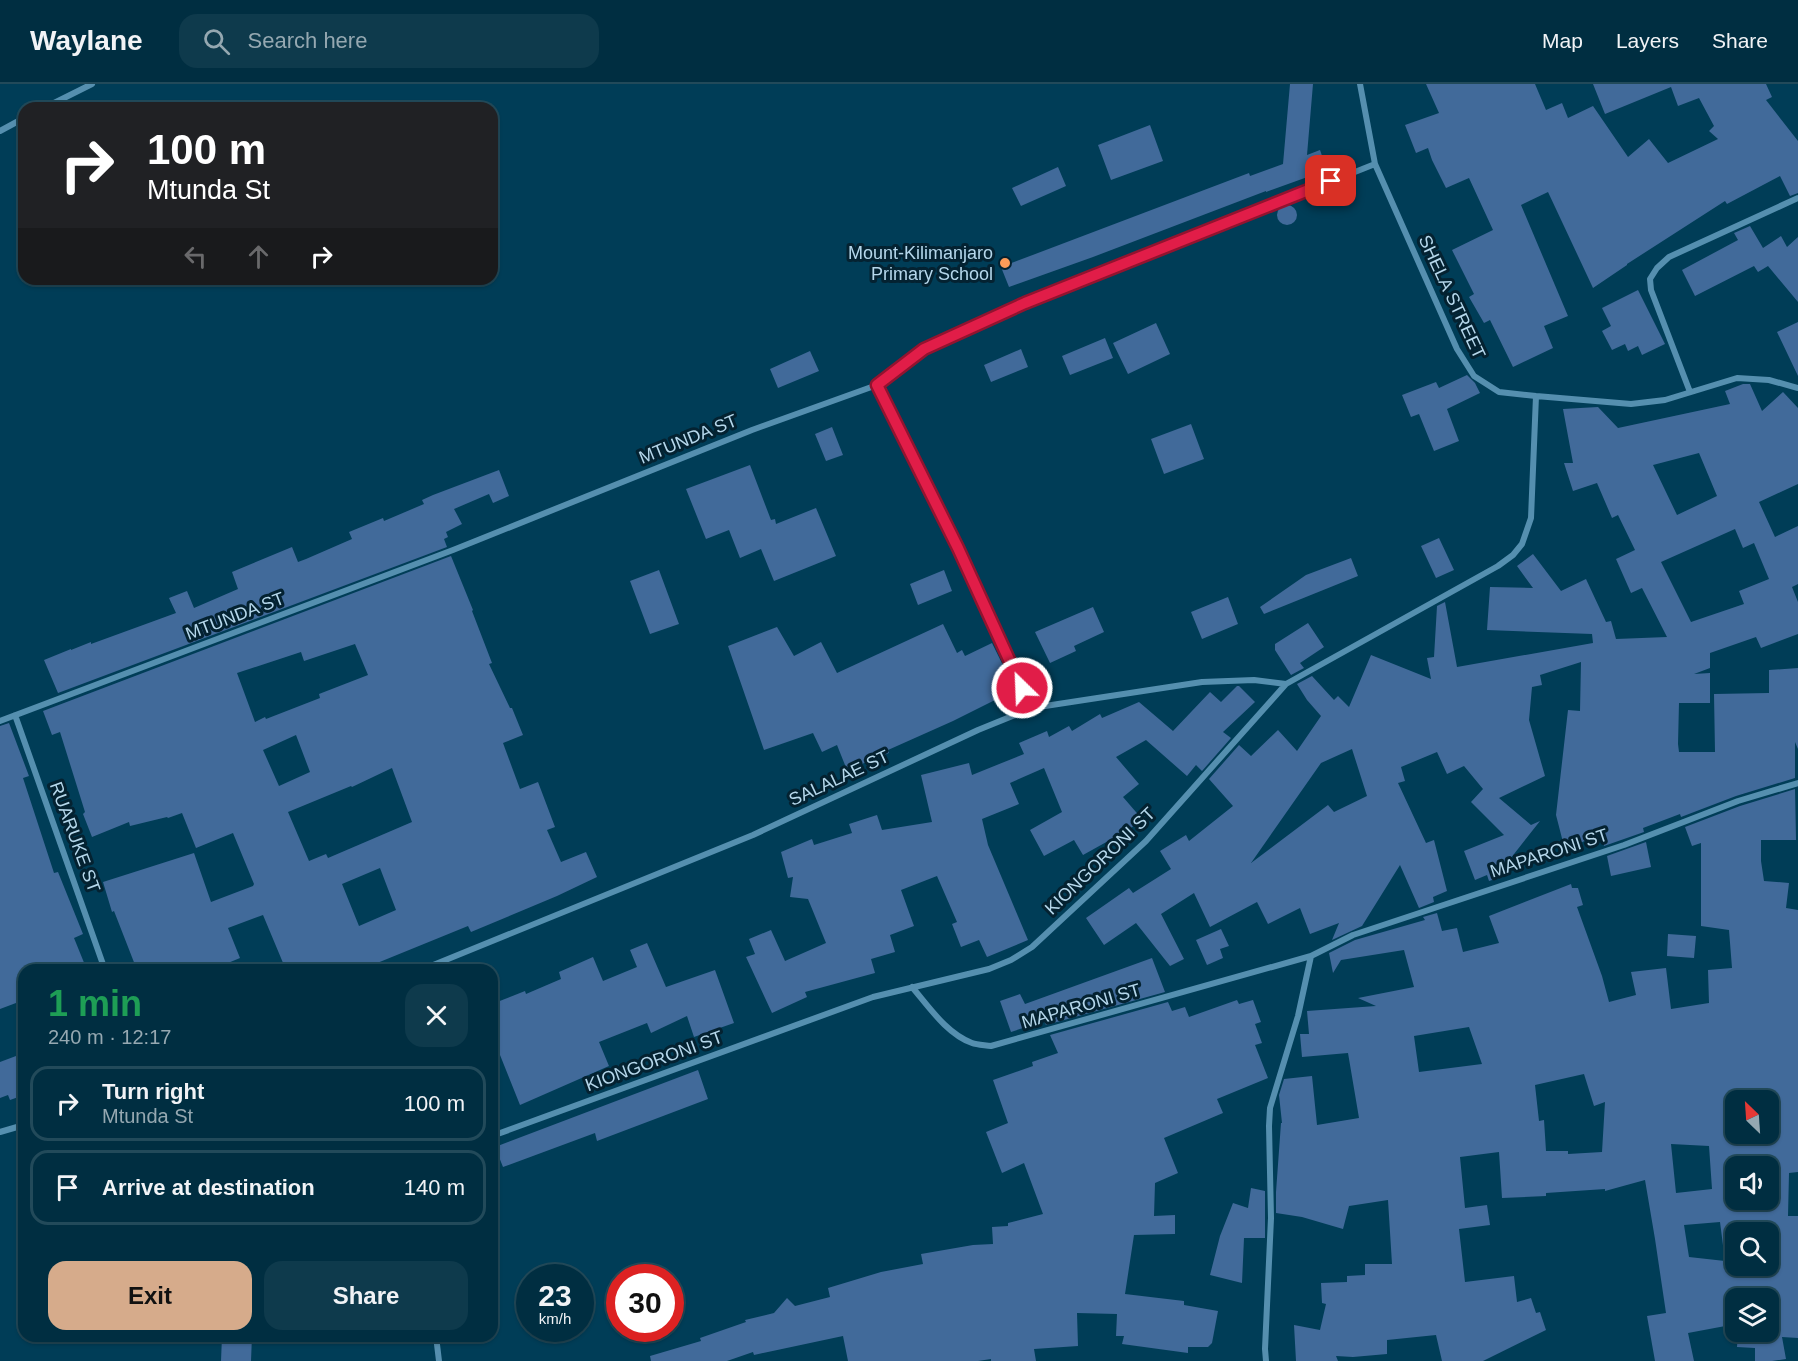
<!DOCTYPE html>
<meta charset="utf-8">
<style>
:root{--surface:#002e41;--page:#0e3a4c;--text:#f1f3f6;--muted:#95a8b1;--line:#224a5a;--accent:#d6ab8b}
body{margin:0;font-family:Arial,sans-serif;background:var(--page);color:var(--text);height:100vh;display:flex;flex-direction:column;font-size:22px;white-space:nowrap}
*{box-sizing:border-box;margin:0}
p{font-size:20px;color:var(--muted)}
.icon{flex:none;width:33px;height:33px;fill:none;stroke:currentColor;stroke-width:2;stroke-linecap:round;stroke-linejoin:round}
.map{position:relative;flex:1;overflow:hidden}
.details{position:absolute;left:18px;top:880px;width:480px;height:378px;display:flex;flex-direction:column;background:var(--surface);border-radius:18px;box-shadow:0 2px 4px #0004,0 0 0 2px var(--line)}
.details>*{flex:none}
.guide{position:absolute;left:18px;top:18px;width:480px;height:183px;border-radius:18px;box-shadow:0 2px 4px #0004,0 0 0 2px var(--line);background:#202124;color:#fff;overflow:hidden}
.needle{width:39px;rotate:335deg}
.controls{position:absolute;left:1725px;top:1006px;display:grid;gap:12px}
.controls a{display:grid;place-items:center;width:54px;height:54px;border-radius:12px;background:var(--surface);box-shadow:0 2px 4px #0004,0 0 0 2px var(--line);font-size:30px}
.speed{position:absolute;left:516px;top:1180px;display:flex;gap:12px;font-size:30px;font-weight:700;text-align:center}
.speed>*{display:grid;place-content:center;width:78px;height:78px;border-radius:50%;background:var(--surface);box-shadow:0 2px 4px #0004,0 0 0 2px var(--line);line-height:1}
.speed small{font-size:15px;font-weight:400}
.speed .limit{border:9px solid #d22;background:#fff;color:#111}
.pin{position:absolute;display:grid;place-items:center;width:51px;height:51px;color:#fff;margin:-26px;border-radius:12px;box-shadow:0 3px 9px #0006}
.me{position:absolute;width:66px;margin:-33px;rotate:336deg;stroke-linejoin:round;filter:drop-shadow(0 0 4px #0008)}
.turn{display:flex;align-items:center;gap:21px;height:126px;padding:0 30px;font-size:27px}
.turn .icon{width:78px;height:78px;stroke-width:2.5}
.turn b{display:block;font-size:42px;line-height:51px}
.lanes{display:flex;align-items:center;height:57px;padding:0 30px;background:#0003;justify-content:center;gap:30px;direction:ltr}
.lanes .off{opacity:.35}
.round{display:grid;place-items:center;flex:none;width:63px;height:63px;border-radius:18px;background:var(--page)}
.head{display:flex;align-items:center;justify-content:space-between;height:102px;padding:0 30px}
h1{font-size:36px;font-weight:800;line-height:45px;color:#1e9e55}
.button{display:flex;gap:12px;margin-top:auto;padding:12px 30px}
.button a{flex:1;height:69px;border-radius:18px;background:var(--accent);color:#111;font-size:24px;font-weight:800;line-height:69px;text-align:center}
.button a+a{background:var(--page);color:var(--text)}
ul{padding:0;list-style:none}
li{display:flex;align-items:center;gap:18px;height:75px;margin:0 12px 9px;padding:0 18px;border:3px solid var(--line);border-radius:18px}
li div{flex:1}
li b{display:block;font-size:22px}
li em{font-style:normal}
header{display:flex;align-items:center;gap:36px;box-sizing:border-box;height:84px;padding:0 30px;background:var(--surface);border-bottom:2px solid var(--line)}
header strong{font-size:28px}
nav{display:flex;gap:33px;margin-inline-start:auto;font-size:21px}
.search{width:420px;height:54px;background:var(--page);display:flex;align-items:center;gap:15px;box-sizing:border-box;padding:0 21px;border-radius:18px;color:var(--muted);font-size:22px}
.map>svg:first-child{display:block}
.building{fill:#416a9a;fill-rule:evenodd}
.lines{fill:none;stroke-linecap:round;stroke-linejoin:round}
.street{stroke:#558faf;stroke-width:6}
.route-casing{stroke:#92132f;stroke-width:15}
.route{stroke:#e11d48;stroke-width:10}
.poi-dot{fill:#fe9b58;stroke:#042231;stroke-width:2}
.labels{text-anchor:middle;stroke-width:6;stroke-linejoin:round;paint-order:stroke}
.poi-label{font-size:18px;fill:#b5d7eb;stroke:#042231;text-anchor:end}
.street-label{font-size:18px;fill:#b5d7eb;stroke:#042231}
</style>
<header>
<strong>Waylane</strong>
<div class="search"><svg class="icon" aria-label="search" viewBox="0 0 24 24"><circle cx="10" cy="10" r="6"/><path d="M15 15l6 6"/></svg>Search here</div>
<nav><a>Map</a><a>Layers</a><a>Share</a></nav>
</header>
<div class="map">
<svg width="1798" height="1277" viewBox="0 0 1798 1277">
<rect width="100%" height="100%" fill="#003d57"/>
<path class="building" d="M 1290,0 L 1313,0 L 1307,71 L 1320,66 L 1327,86 L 1266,108 L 1266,107 L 1093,173 L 1009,203 L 1001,183 L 1249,89 L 1250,92 L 1283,80 Z
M 1426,0 L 1535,0 L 1546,26 L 1562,19 L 1568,34 L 1593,22 L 1628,73 L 1649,55 L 1668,79 L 1718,55 L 1709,47 L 1714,42 L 1699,14 L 1678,22 L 1671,3 L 1605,30 L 1593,0 L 1766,0 L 1772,13 L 1766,16 L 1798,57 L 1798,109 L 1790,112 L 1780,92 L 1727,120 L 1725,117 L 1627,180 L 1627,181 L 1593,204 L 1548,108 L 1521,121 L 1568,232 L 1544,242 L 1553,264 L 1513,283 L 1490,236 L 1484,239 L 1469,213 L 1474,210 L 1452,166 L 1493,146 L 1469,94 L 1446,104 L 1432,76 L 1428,64 L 1416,69 L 1405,41 L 1439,29 Z
M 1150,41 L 1163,77 L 1111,96 L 1098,61 Z
M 1058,83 L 1066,102 L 1021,122 L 1012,104 Z
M1277 131a10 10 0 1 1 20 0a10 10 0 1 1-20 0Z
M 1750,142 L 1763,164 L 1781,152 L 1787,163 L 1798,153 L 1798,218 L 1768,182 L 1758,188 L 1754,182 L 1695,212 L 1682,186 L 1738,156 L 1734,149 Z
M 1638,206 L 1665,260 L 1642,271 L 1638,262 L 1628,267 L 1625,260 L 1612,266 L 1602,247 L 1611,242 L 1602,224 Z
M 1798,238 L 1798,292 L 1777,248 Z
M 1156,239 L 1170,270 L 1128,290 L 1113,259 Z
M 1105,254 L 1113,274 L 1070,291 L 1062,272 Z
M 1021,265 L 1028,283 L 991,298 L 984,281 Z
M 810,267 L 819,287 L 778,304 L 770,285 Z
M 1467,291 L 1475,299 L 1480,309 L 1447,325 L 1459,357 L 1434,367 L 1419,330 L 1411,333 L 1402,311 L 1436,298 L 1439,304 Z
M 1743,300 L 1750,300 L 1762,327 L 1783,308 L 1798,324 L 1798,400 L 1759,418 L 1775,453 L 1798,442 L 1798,500 L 1792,503 L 1798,518 L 1798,550 L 1761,564 L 1756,553 L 1710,569 L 1710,584 L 1694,590 L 1710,589 L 1710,619 L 1679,619 L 1678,660 L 1679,668 L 1715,668 L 1714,610 L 1769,609 L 1769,586 L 1798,584 L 1798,665 L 1795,658 L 1795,694 L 1736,712 L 1681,733 L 1680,730 L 1643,744 L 1644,748 L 1604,762 L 1602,749 L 1565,766 L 1556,731 L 1568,626 L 1580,627 L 1581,578 L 1540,591 L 1542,601 L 1532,603 L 1529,636 L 1545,692 L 1499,714 L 1531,741 L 1540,737 L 1507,779 L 1510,790 L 1489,797 L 1487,791 L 1475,796 L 1464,767 L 1504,751 L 1471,718 L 1483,705 L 1464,682 L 1447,690 L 1437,668 L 1401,683 L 1405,697 L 1398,699 L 1426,759 L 1434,756 L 1447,807 L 1433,813 L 1434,818 L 1419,824 L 1400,781 L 1362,842 L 1332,856 L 1339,839 L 1310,850 L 1300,824 L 1268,840 L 1257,818 L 1210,843 L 1194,809 L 1161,830 L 1184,875 L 1170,882 L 1136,839 L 1104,861 L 1086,834 L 1129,804 L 1133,809 L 1171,785 L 1160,767 L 1186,751 L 1189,757 L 1233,722 L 1209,695 L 1239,661 L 1251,672 L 1278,646 L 1297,667 L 1321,632 L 1307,616 L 1297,600 L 1312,592 L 1334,616 L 1338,612 L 1349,623 L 1371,571 L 1431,595 L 1427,574 L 1434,573 L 1437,522 L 1445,518 L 1457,583 L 1593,559 L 1592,550 L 1487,546 L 1490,503 L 1533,504 L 1517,482 L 1533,470 L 1561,507 L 1586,495 L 1606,538 L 1611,537 L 1616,555 L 1667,553 L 1642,504 L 1631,509 L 1616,475 L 1635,466 L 1618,431 L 1612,434 L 1597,399 L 1573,407 L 1564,379 L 1573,379 L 1563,325 L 1598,323 L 1618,344 L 1730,320 L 1725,307 ZM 1699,369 L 1717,412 L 1677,431 L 1653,381 ZM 1735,445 L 1743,464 L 1754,459 L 1769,495 L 1739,507 L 1744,520 L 1691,538 L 1661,478 ZM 1352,665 L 1367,712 L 1334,728 L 1328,721 L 1251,779 L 1321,679 Z
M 1191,340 L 1204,375 L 1164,390 L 1151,355 Z
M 832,343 L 843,371 L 826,377 L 815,350 Z
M 750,381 L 771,436 L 775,435 L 776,440 L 816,424 L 836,472 L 774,497 L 761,465 L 740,474 L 729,446 L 706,455 L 686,405 Z
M 499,386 L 509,412 L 493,419 L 489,410 L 454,425 L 462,440 L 446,448 L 448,453 L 444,455 L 447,463 L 58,609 L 44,576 L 71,565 L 71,566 L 91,558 L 91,560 L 176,529 L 169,514 L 187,507 L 194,524 L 238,505 L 232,488 L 292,463 L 298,478 L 306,475 L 352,455 L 349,448 L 383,434 L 384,437 L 424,420 L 422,416 L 433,411 Z
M 1439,454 L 1454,486 L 1436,494 L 1421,462 Z
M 451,472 L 473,526 L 472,527 L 492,579 L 489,580 L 510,624 L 512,624 L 523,651 L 503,659 L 520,705 L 538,698 L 555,743 L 547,746 L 561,778 L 586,768 L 597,793 L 557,812 L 471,848 L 468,842 L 360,886 L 286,886 L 263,831 L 228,844 L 240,874 L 211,886 L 137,886 L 114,827 L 112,828 L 103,798 L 194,769 L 211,818 L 253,802 L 254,800 L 233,749 L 196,764 L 182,729 L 168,734 L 167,733 L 130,742 L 129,738 L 92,753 L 83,730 L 85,728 L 60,648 L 52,651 L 43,627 ZM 355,560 L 368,591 L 319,610 L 320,614 L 266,635 L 265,633 L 255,638 L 237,589 L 301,568 L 304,577 ZM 296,651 L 310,688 L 279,702 L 263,666 ZM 392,684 L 412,738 L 328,774 L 326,770 L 309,777 L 288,728 L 351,702 L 352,703 ZM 380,784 L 396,826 L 359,842 L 342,800 Z
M 1351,474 L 1358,492 L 1264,530 L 1260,523 L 1306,491 Z
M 659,486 L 679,540 L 650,550 L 630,497 Z
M 944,486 L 952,507 L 918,521 L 910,500 Z
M 1228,513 L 1238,540 L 1202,555 L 1191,528 Z
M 1093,523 L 1104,548 L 1074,562 L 1076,567 L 1050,579 L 1035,548 Z
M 1308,539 L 1324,563 L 1300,579 L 1304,584 L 1291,591 L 1275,566 L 1275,560 Z
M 943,540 L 957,569 L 962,566 L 965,572 L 992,559 L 1015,606 L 953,637 L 888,666 L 889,669 L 847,686 L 837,661 L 822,668 L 813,649 L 764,666 L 728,562 L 777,543 L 794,572 L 821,558 L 837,589 Z
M 1237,602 L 1239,602 L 1255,618 L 1223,648 L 1231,654 L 1202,687 L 1196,681 L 1187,692 L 1146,656 L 1116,673 L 1139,700 L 1123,713 L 1142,735 L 1121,752 L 1119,751 L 1083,771 L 1074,756 L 1044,772 L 1030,746 L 1062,728 L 1044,684 L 1010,699 L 1019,720 L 982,735 L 988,761 L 1028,856 L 987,873 L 979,856 L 961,863 L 952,840 L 957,838 L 937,792 L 901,806 L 914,842 L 890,851 L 895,868 L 871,875 L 875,889 L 805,908 L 807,913 L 772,929 L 746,873 L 755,870 L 749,855 L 771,846 L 785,877 L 826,859 L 808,815 L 790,813 L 793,793 L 788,794 L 781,768 L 812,755 L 814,761 L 852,749 L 849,740 L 877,731 L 882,746 L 932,738 L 921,691 L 969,679 L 972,691 L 1024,670 L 1019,659 L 1047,647 L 1049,653 L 1069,642 L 1072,647 L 1100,630 L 1102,634 L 1139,618 L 1173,647 L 1210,608 L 1221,618 Z
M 9,639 L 29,692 L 23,694 L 54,789 L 58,788 L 83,850 L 74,854 L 87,886 L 24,886 L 24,916 L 0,925 L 0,642 Z
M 1795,705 L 1796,756 L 1761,756 L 1761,777 L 1764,797 L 1789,799 L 1786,824 L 1798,826 L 1798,1088 L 1789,1089 L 1788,1132 L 1798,1132 L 1798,1254 L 1782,1253 L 1786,1275 L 1772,1277 L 1755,1277 L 1755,1264 L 1737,1263 L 1738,1248 L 1768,1248 L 1768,1215 L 1736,1215 L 1736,1240 L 1688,1249 L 1694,1277 L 1655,1277 L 1647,1232 L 1666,1229 L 1655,1155 L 1645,1096 L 1605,1107 L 1605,1105 L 1546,1109 L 1546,1112 L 1502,1114 L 1499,1068 L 1460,1073 L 1465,1124 L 1487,1121 L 1490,1141 L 1459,1145 L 1465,1198 L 1514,1192 L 1517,1218 L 1531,1214 L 1536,1229 L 1540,1228 L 1546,1246 L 1483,1277 L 1442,1277 L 1436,1251 L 1387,1256 L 1387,1270 L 1353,1273 L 1336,1272 L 1338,1277 L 1296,1277 L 1294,1241 L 1320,1246 L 1326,1220 L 1322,1219 L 1321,1199 L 1347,1198 L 1347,1192 L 1365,1191 L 1365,1180 L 1392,1180 L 1388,1116 L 1349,1122 L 1343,1145 L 1302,1133 L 1276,1129 L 1276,1108 L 1281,1039 L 1282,1039 L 1279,1011 L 1284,995 L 1312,992 L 1317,1041 L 1359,1034 L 1348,969 L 1302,973 L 1300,950 L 1309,950 L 1307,927 L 1376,922 L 1358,914 L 1414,903 L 1404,866 L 1341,876 L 1333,889 L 1329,869 L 1355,856 L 1425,836 L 1423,833 L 1437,829 L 1442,847 L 1457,844 L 1463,868 L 1499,859 L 1489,832 L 1571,800 L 1572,804 L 1578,804 L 1583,821 L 1577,823 L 1602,892 L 1609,918 L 1636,911 L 1631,888 L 1666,884 L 1671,925 L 1709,919 L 1708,886 L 1732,884 L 1729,846 L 1701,842 L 1701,759 L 1692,762 L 1685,743 L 1740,722 ZM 1469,943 L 1482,980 L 1419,988 L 1414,952 ZM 1584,990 L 1594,1022 L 1605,1018 L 1602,1068 L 1568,1070 L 1568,1067 L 1546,1067 L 1544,1036 L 1539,1037 L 1535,1001 ZM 1736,1017 L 1768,1017 L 1768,1050 L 1736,1050 ZM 1671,1060 L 1709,1062 L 1712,1105 L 1676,1109 ZM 1736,1083 L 1768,1083 L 1768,1116 L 1736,1116 ZM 1720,1138 L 1725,1177 L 1689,1173 L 1684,1141 ZM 1736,1149 L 1768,1149 L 1768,1182 L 1736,1182 Z
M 1646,758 L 1651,783 L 1611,792 L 1607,772 Z
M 1221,845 L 1229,862 L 1220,865 L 1223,874 L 1207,881 L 1196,856 Z
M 1668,850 L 1696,852 L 1694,874 L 1667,872 Z
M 647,859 L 666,903 L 715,886 L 734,939 L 694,953 L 687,932 L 651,949 L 647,939 L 599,958 L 609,982 L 520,1021 L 492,951 L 492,920 L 525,907 L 526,910 L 561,895 L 559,888 L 593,873 L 603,897 L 637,883 L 630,866 Z
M 1152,874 L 1165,908 L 1046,941 L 1044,937 L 1011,948 L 1000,917 L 1020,910 L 1025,920 Z
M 1237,916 L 1239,920 L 1253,916 L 1261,938 L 1255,940 L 1262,959 L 1255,961 L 1268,994 L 1217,1015 L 1223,1029 L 1164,1054 L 1178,1089 L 1155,1099 L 1154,1132 L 1175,1131 L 1175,1150 L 1134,1151 L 1125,1210 L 1184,1217 L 1184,1221 L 1218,1227 L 1212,1259 L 1208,1263 L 1188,1263 L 1188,1269 L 1122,1260 L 1124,1252 L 1116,1252 L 1117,1230 L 1077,1229 L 1078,1262 L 1034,1265 L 1036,1277 L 991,1277 L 991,1275 L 978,1277 L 848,1277 L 843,1252 L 754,1271 L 753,1268 L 727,1277 L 651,1277 L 650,1272 L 701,1257 L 700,1254 L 746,1238 L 745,1236 L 774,1229 L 787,1214 L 795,1222 L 830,1213 L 828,1204 L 881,1188 L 923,1180 L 921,1170 L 973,1161 L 993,1160 L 992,1143 L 1008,1142 L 1008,1139 L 1043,1130 L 1024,1079 L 1002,1089 L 986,1048 L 1008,1039 L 993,996 L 1033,982 L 1032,978 L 1058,969 L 1050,951 L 1168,918 L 1172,927 L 1185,923 L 1189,933 Z
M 24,969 L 24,1011 L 10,1016 L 8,1011 L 0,1014 L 0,978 Z
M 698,986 L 708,1015 L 597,1057 L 595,1049 L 503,1083 L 495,1063 Z
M 1251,1104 L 1265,1107 L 1265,1154 L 1244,1154 L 1242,1199 L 1210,1191 L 1220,1152 L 1233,1119 L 1248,1124 Z
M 222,1252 L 252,1252 L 251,1277 L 221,1277 Z"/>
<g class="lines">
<path class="street" d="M 1360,0 L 1375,80 L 1457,265 L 1474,292 L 1499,308 L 1536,312 L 1631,320 L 1665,316 L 1737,294 L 1769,296 L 1798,304
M 44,24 L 92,0
M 0,47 L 24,34
M 877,301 L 958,464 L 1032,624
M 1690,308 L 1651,206 L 1650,195 L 1657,184 L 1669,173 L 1798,114
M 15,631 L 105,886
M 0,637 L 453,466 L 752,346 L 877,301 L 924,265 L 1025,219 L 1375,80
M 421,886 L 753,751 L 978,646 L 1032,624 L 1202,598 L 1254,596 L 1286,600
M 912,903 C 929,923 947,950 972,959 C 977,961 985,961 991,962 L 1311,872
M 0,1048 L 24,1041
M 492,1052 L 873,913 L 989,885 L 1011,876 L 1032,863 L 1146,757 L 1286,600 L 1498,482 L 1513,471 L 1522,460 L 1531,434 L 1536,312
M 436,1252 L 439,1277
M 1266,1277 L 1265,1265 L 1271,1134 L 1269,1042 L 1270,1024 L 1298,932 L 1311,872 L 1353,851 L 1624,761 L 1738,717 L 1798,699"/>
</g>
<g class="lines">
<defs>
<path id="route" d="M 1022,604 L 958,464 L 877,301 L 924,265 L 1025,219 L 1331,97"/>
</defs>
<use href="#route" class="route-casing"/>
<use href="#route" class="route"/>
</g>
<circle class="poi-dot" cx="1005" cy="179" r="6"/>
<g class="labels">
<g class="poi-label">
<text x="993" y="175">Mount-Kilimanjaro<tspan x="993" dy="21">Primary School</tspan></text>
</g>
<g class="street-label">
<text transform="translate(1452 213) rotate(65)" y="6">SHELA STREET</text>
<text transform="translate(688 355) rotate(-22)" y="6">MTUNDA ST</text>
<text transform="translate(235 532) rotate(-21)" y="6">MTUNDA ST</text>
<text transform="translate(839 694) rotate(-25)" y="6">SALALAE ST</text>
<text transform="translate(75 753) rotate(70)" y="6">RUARUKE ST</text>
<text transform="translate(1549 769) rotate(-18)" y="6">MAPARONI ST</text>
<text transform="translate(1100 777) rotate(-44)" y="6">KIONGORONI ST</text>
<text transform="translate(1081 922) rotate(-16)" y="6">MAPARONI ST</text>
<text transform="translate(654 977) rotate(-20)" y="6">KIONGORONI ST</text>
</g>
</g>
</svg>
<div class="controls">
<a><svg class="needle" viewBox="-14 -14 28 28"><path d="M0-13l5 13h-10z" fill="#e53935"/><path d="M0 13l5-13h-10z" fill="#95a8b1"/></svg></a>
<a><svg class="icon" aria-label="sound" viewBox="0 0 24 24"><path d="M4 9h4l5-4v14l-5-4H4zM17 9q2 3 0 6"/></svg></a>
<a><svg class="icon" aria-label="search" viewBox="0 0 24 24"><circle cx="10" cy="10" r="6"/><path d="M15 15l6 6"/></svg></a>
<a><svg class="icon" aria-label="layers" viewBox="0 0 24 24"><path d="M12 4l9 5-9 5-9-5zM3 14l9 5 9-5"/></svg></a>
</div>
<div class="speed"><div>23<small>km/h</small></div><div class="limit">30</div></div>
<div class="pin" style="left:1331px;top:97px;background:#d93025"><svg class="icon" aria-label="arrive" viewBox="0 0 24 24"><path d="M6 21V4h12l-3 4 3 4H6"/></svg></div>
<svg class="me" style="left:1022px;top:604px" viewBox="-20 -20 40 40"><circle r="17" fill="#e11d48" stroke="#fff" stroke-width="3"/><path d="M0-11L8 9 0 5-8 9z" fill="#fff"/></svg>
<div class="guide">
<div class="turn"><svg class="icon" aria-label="right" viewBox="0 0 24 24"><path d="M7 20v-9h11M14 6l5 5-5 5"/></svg><div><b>100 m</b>Mtunda St</div></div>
<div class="lanes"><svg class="icon off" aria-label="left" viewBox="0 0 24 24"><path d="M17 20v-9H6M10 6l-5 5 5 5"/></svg><svg class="icon off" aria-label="ahead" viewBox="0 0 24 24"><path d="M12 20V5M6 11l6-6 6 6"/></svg><svg class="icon" aria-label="right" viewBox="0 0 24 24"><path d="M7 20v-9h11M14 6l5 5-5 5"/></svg></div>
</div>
<section class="details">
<div class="head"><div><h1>1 min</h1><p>240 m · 12:17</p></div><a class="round"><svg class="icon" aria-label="close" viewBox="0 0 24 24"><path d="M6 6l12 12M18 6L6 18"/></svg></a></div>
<ul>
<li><svg class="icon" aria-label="right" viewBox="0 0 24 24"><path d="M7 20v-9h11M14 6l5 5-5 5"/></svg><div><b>Turn right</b><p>Mtunda St</p></div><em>100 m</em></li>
<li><svg class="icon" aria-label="arrive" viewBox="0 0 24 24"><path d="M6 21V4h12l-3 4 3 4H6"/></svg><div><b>Arrive at destination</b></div><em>140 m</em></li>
</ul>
<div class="button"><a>Exit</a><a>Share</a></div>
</section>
</div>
